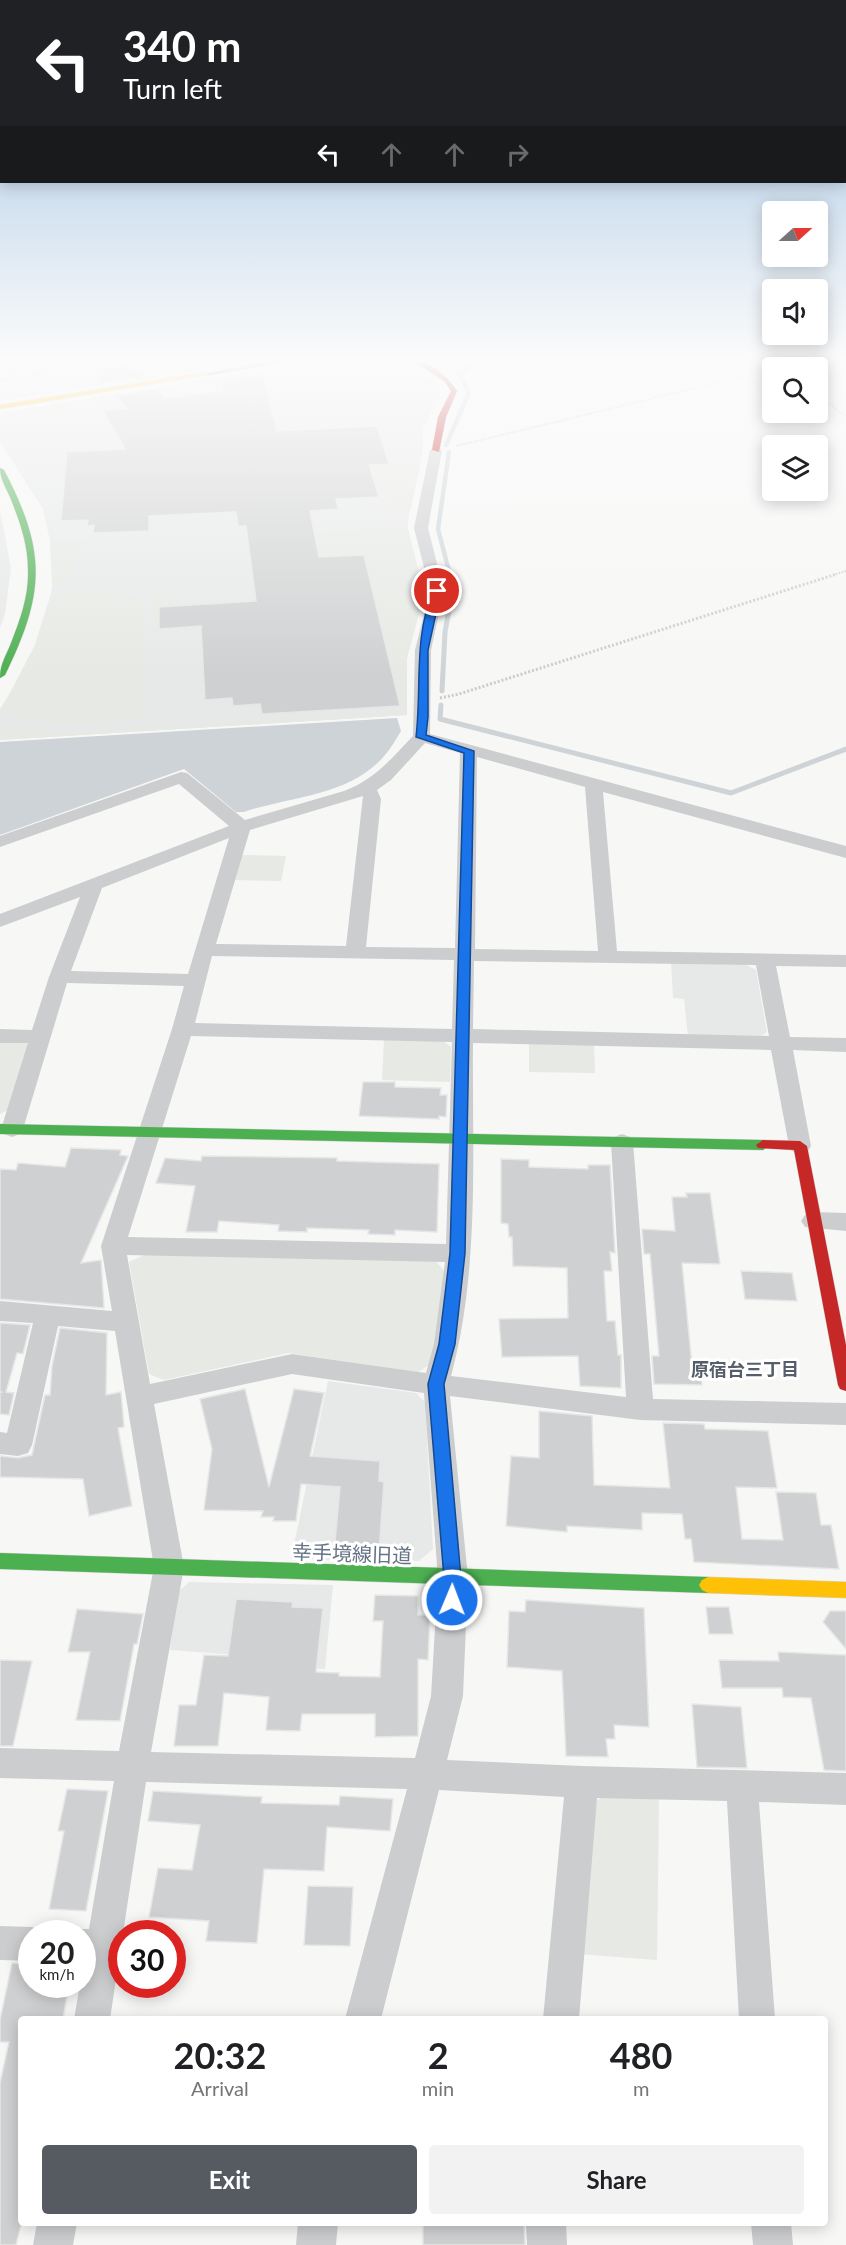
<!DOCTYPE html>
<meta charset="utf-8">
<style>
:root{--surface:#fff;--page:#f2f2f2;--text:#202124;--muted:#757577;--accent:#565b62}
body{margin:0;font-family:Lato,"Noto Sans JP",sans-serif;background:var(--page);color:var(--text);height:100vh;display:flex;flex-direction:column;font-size:22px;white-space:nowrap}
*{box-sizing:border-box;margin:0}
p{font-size:20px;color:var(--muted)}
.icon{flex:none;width:33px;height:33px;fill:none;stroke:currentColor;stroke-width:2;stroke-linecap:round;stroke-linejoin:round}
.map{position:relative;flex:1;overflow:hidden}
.details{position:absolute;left:18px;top:2016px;width:810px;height:210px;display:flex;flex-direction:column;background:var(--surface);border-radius:6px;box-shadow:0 3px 15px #0003}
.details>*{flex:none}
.hud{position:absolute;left:0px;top:0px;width:846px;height:183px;box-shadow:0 3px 15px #0003;background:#202124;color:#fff;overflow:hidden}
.needle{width:39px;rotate:69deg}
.controls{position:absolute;left:762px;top:201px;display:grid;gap:12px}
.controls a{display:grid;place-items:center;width:66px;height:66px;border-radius:6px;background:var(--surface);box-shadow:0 3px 15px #0003;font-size:30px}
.speed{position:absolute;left:18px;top:1920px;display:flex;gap:12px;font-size:30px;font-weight:700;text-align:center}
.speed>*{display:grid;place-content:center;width:78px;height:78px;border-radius:50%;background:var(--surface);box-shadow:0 3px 15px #0003;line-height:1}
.speed small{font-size:15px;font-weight:400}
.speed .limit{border:9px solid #d22;background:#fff;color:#111}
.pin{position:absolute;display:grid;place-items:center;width:51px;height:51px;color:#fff;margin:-26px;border:3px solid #fff;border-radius:50%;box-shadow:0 2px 6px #0007}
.me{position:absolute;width:66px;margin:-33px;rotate:1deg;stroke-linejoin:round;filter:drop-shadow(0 0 4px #0008)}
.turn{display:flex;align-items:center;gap:21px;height:126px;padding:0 24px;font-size:27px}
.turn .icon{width:78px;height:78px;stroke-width:2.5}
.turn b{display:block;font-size:42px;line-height:51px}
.lanes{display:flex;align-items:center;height:57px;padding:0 24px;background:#0003;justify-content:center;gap:30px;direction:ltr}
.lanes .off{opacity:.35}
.eta{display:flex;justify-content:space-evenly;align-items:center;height:102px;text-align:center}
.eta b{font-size:36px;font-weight:700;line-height:42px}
.cta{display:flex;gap:12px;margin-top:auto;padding:12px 24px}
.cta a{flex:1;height:69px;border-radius:6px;background:var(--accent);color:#fff;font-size:24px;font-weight:700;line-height:69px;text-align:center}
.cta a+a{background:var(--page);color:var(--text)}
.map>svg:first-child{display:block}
.built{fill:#e7e8e8}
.green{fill:#e6e9e4}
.water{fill:#cdd3d7}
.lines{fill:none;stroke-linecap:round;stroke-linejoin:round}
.stream-far1{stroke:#cdd3d7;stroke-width:4.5}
.stream{stroke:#cdd3d7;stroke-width:5}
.building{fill:#cfd0d1;stroke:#e6e6e6;stroke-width:1.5}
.fast-casing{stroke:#d4d5d6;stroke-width:1}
.slow-casing{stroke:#d4d5d6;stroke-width:1}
.jam-casing{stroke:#d4d5d6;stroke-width:1}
.path-far1{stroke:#cacbcc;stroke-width:2;stroke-dasharray:1.5 1.5;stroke-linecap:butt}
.path{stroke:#cacbcc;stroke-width:3;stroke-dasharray:2 2;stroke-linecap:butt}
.street{fill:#cccdcf;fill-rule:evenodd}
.fast{fill:#4caf50;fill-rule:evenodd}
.slow{fill:#ffc107;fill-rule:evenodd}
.jam{fill:#c62828;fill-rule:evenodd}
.route{fill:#1a73e8;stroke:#114b97;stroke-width:1.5}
.labels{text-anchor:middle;stroke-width:6;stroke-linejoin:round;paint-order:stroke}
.neighbourhood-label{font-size:18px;font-weight:bold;fill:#555e6a;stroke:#fff}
.near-street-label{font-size:20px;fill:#677485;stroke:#fff}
</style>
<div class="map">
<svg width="846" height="2245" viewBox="0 0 846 2245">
<rect width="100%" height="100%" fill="#f7f7f6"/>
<path class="built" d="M 77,361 L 254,361 L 125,382 L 109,366 L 86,370 Z
M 318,361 L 401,361 L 435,382 L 441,392 L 423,429 L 423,451 L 408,520 L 408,534 L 422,585 L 423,598 L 407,658 L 407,715 L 0,740 L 0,709 L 17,682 L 35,645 L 51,594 L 53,578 L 50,541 L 43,509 L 0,442 L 0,413 Z
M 0,510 L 11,568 L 5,614 L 0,628 Z
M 671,962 L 745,964 L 756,970 L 767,1032 L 760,1037 L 688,1036 L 684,999 L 673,998 Z
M 328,1381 L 416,1393 L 425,1402 L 433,1549 L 419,1561 L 291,1559 Z
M 189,1582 L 333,1585 L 325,1669 L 248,1667 L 250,1656 L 170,1650 L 178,1592 Z"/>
<path class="green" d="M 0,361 L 77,361 L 103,385 L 0,401 Z
M 89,399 L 124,444 L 220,432 L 223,436 L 254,435 L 260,472 L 420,464 L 411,508 L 403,508 L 401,514 L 353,516 L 352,512 L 398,510 L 394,499 L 382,500 L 372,468 L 257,474 L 252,437 L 221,438 L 221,435 L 153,441 L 152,444 L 90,447 L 88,445 L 97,444 L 97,433 L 73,434 L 71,445 L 68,445 L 69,434 L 12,436 L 11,447 L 0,439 L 0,419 L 12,415 L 13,411 Z
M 408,528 L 422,585 L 423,598 L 407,658 L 407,707 L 401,707 L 364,555 L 286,559 L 248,537 Z
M 88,540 L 87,546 L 75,547 L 73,583 L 52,584 L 50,541 Z
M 152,588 L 165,589 L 170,596 L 182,599 L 182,606 L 159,607 L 159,629 L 152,629 Z
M 136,589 L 124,591 L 124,597 L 144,600 L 143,715 C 116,726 26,724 0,712 L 35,645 L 51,594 Z
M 407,711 L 407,715 L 0,740 L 0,728 L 73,733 Z
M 242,855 L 286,856 L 281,881 L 235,880 Z
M 384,1040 L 443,1041 L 451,1047 L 450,1082 L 382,1080 Z
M 0,1041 L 26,1041 L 31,1045 L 10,1109 L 0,1114 Z
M 529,1043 L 594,1044 L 595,1073 L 529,1072 Z
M 151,1252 L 432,1257 L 446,1273 L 434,1362 L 418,1372 L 288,1353 L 164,1380 L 149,1374 L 129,1262 Z
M 603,1796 L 659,1799 L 657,1960 L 578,1954 L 590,1806 Z"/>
<path class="water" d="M 397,718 L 401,731 C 396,739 391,748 385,755 C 351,796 291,796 244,812 L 236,812 L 184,769 L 0,835 L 0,742 Z"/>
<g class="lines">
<path class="stream-far1" d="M 446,445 L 468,395 L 467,388 L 459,374 L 479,361
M 449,452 L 438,529 L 450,575"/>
<path class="stream" d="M 442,691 L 445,632 L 453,588 L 449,574
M 441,705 L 440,719 L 731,793 L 846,749"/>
</g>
<path class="building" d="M 130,364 L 143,377 L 102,383 L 95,376 L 99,376 L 93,369 Z
M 263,375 L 277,431 L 377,426 L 389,464 L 369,465 L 379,497 L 336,499 L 338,509 L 310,511 L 319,557 L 364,555 L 400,706 L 262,714 L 260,704 L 233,706 L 232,698 L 205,700 L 201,626 L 159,629 L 159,607 L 256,601 L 246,526 L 238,526 L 236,512 L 149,516 L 149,531 L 93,533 L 94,525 L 87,526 L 88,520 L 61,521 L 67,452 L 125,449 L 103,411 L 127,408 L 115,396 L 156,389 L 165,398 L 223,391 L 221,379 Z
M 363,1082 L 395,1082 L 395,1087 L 441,1088 L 440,1095 L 447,1095 L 446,1117 L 439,1116 L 439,1119 L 359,1116 Z
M 71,1148 L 121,1150 L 120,1155 L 128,1156 L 81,1263 L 101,1260 L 104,1308 L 0,1299 L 0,1169 L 16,1170 L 18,1163 L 65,1167 Z
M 202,1156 L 337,1158 L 337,1161 L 439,1164 L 437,1232 L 395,1230 L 395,1235 L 368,1234 L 369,1230 L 307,1228 L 307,1232 L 278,1231 L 279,1225 L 219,1221 L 217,1232 L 186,1232 L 195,1186 L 156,1183 L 165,1158 L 201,1161 Z
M 501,1159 L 529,1160 L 529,1167 L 588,1169 L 588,1165 L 610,1165 L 615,1253 L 610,1252 L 612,1271 L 604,1271 L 607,1321 L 615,1321 L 618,1355 L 621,1355 L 621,1388 L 580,1386 L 578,1356 L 502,1357 L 499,1319 L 568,1318 L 567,1268 L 513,1266 L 512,1237 L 509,1237 L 508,1224 L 501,1223 Z
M 686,1193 L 710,1193 L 720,1264 L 682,1263 L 692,1365 L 699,1365 L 702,1385 L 654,1384 L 652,1356 L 659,1356 L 650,1254 L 644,1254 L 642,1229 L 675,1231 L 672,1197 L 687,1197 Z
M 741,1271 L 792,1273 L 797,1301 L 745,1299 Z
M 0,1323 L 30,1325 L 23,1354 L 17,1353 L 6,1392 L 14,1393 L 9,1415 L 0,1414 L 0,1392 L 3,1392 L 0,1392 Z
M 60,1328 L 107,1333 L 106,1395 L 121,1392 L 124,1427 L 118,1428 L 132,1506 L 89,1516 L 83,1479 L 0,1477 L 0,1456 L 18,1458 L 32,1455 L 45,1395 L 50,1395 L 52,1366 Z
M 245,1389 L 269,1487 L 294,1389 L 324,1393 L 310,1456 L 380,1461 L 379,1481 L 384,1482 L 379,1553 L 334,1552 L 340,1487 L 301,1484 L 296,1521 L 273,1521 L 274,1517 L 261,1517 L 263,1511 L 204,1510 L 212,1449 L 200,1399 Z
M 539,1411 L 592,1416 L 594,1485 L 670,1488 L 663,1423 L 704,1424 L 705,1429 L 768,1431 L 777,1488 L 736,1487 L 742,1539 L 783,1540 L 776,1492 L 816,1493 L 821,1525 L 831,1525 L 839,1569 L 694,1562 L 691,1539 L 685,1539 L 682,1514 L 642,1513 L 642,1530 L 567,1526 L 567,1532 L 506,1526 L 511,1456 L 539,1458 Z
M 375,1595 L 418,1596 L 418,1615 L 430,1615 L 428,1660 L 418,1659 L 418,1736 L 375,1737 L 375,1714 L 302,1714 L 300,1731 L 266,1730 L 269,1697 L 224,1693 L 218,1746 L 174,1746 L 179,1705 L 196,1705 L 204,1655 L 228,1656 L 236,1599 L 293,1602 L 292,1607 L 323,1608 L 316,1672 L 339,1673 L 339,1676 L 380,1677 L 383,1621 L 373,1621 Z
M 526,1600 L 644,1608 L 649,1727 L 614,1725 L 615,1739 L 606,1739 L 608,1757 L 566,1756 L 562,1671 L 507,1667 L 509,1611 L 525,1612 Z
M 706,1607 L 729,1607 L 733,1634 L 709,1634 Z
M 77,1609 L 143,1614 L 137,1644 L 134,1644 L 120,1721 L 76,1720 L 90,1652 L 68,1652 Z
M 830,1611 L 846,1611 L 846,1649 L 823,1622 Z
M 778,1652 L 846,1655 L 846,1771 L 824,1770 L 811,1698 L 783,1697 L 782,1688 L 722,1688 L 719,1660 L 779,1661 Z
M 0,1660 L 32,1661 L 13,1746 L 0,1746 Z
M 692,1704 L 741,1707 L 747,1768 L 697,1767 Z
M 67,1789 L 108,1791 L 86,1911 L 49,1909 L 64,1831 L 58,1831 Z
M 153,1791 L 262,1797 L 261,1803 L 339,1805 L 340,1796 L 393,1799 L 390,1831 L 327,1827 L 324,1871 L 264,1869 L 257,1943 L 206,1941 L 209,1921 L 149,1917 L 158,1868 L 192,1870 L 200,1825 L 148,1821 Z
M 308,1886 L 353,1887 L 350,1946 L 304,1945 Z
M 12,1963 L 21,1964 L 21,1972 L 32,1972 L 32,1984 L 69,1984 L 63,2019 L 21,2019 L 21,2225 L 16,2245 L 0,2245 L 0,2083 L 9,2042 L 0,2042 L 0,2020 Z
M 423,2223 L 524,2223 L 525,2245 L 423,2245 Z"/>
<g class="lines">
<defs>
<path id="fast" d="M 273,361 L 291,361 L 206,376 L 203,374 Z
M 0,468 L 4,470 C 47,552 45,593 5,675 L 0,678 C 0,664 6,656 11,643 C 20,620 29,596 28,570 C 28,546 21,525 12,502 C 8,490 0,481 0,468 Z
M 0,1124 L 763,1140 L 770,1145 L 763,1150 L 0,1134 Z
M 0,1553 L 708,1577 L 714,1580 L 717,1585 L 714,1590 L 708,1593 L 0,1569 Z"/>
<path id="slow" d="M 206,372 L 208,375 L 0,409 L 0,405 Z
M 708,1577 L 846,1582 L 846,1598 L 708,1593 L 702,1590 L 699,1585 L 702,1580 Z"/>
<path id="jam" d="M 413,361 C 430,361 449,377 457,391 L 446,417 L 439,452 L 432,450 L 438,417 L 451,391 L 445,382 Z
M 763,1140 L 800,1141 L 807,1146 L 846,1345 L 846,1391 L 840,1389 L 838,1385 L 794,1150 L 758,1148 L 756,1145 Z"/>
</defs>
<use href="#fast" class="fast-casing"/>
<use href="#slow" class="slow-casing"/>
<use href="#jam" class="jam-casing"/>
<path class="path-far1" d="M 724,361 L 740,373 L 741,377 L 761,386 L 772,384
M 0,365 C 15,368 17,377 30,384
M 0,381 L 61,371
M 818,395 L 846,417
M 456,446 L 741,377
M 833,575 L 846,571"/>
<path class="path" d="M 440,698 L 459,694 L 837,574"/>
<path class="street" d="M 436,446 L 442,450 L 428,528 L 444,591 L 431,650 L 430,734 L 846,846 L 846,858 L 603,792 L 617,951 L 846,955 L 846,967 L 776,966 L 790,1037 L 846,1038 L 846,1052 L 793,1050 L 811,1146 L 808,1151 L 800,1154 L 792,1151 L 789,1146 L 771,1050 L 473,1043 C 472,1152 480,1270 451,1376 L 626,1397 L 611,1142 L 614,1137 L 622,1134 L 630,1137 L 633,1142 L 653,1399 L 846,1403 L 846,1425 L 640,1420 L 450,1396 L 468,1578 L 463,1696 L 447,1760 L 582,1766 L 846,1773 L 846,1805 L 759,1802 L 775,2019 L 739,2019 L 727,1801 L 597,1798 L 579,2019 L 543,2019 L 564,1797 L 439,1790 L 381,2019 L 345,2019 L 407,1789 L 146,1782 L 110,2019 L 74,2019 L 80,1984 L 82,1984 L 82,1934 L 70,1934 L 82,1929 L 89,1929 L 114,1781 L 0,1778 L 0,1748 L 119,1751 L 154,1567 L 115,1331 L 58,1326 L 32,1445 L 28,1453 L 18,1456 L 0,1454 L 0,1432 L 7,1433 L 33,1323 L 0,1321 L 0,1301 L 112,1311 L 101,1246 L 172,1029 L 184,986 L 67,983 L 23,1129 L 20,1134 L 12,1137 L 4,1134 L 1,1129 L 28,1043 L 0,1043 L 0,1029 L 32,1030 L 49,977 L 80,897 L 0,927 L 0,914 L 229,826 L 179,784 L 0,847 L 0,836 L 181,772 L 187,773 L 245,820 L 344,791 C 374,780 391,759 413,736 L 415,650 L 430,591 L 414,528 L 430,450 ZM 425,743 L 460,753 L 455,948 L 366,947 L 381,799 L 377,790 L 391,780 ZM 477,757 L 585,787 L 598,951 L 475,949 ZM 363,796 L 346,946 L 216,944 L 250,830 ZM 229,838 L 188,974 L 71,971 L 102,888 ZM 212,956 L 454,960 L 452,1029 L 195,1023 ZM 474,961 L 756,965 L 769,1036 L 473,1029 ZM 191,1036 L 452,1042 L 446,1244 L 128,1237 ZM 127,1255 L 445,1262 L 434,1344 L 426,1373 L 292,1354 L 150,1384 ZM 292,1374 L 424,1393 L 438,1578 L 431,1696 L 415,1758 L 151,1752 L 184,1567 L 154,1404 Z
M 813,1212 L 846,1213 L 846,1231 L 805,1227 L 801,1221 L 805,1215 Z
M 0,1926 L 32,1927 L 44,1932 L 45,1934 L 32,1934 L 32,1961 L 0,1960 Z
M 37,2223 L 77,2223 L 73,2245 L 33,2245 Z
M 298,2223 L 338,2223 L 336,2245 L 296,2245 Z
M 526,2223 L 566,2223 L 567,2245 L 527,2245 Z
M 751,2223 L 791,2223 L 793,2245 L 753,2245 Z"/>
<use href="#fast" class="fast"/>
<use href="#slow" class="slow"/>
<use href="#jam" class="jam"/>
</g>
<linearGradient id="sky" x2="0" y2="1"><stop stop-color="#9dc0e1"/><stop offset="0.53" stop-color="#fbfbfb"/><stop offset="1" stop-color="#fbfbfb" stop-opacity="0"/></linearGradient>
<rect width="846" height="676" fill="url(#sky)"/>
<path class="route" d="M 434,589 L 441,591 L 428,650 L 428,717 L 426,735 L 474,751 L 465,1253 L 455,1344 L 444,1384 L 461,1578 L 461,1600 L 458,1606 L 452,1608 L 445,1606 L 443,1600 L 444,1578 L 428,1384 L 439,1344 L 450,1253 L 464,753 L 416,737 C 422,688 413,636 434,589 Z"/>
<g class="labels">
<g class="neighbourhood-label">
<text x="745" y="1376">原宿台三丁目</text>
</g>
<g class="near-street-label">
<text transform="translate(352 1554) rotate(2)" y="7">幸手境線旧道</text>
</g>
</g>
</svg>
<div class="controls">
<a><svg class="needle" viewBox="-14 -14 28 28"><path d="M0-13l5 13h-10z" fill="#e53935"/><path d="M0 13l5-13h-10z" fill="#757577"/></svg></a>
<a><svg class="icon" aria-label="sound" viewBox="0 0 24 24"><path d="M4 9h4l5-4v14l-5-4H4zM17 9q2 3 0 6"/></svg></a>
<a><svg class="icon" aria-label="search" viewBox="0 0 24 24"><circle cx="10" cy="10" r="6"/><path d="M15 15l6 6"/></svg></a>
<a><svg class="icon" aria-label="layers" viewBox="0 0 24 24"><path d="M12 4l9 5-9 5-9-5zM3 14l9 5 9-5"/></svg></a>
</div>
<div class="speed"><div>20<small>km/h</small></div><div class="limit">30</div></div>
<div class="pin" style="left:437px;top:591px;background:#d93025"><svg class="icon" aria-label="arrive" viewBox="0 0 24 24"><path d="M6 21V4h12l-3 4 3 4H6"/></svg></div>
<svg class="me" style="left:452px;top:1600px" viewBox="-20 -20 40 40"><circle r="17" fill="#1a73e8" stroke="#fff" stroke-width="3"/><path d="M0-11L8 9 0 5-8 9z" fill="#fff"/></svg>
<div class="hud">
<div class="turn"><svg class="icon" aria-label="left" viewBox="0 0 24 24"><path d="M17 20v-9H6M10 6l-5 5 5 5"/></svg><div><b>340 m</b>Turn left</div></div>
<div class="lanes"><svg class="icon" aria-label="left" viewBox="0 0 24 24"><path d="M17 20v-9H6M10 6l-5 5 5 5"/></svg><svg class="icon off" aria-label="ahead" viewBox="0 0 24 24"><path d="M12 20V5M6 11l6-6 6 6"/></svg><svg class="icon off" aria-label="ahead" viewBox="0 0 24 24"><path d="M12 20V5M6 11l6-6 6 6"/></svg><svg class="icon off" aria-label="right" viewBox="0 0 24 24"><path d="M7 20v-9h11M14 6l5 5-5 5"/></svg></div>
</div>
<section class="details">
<div class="eta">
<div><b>20:32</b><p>Arrival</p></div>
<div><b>2</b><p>min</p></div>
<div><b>480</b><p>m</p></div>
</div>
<div class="cta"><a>Exit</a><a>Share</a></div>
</section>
</div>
